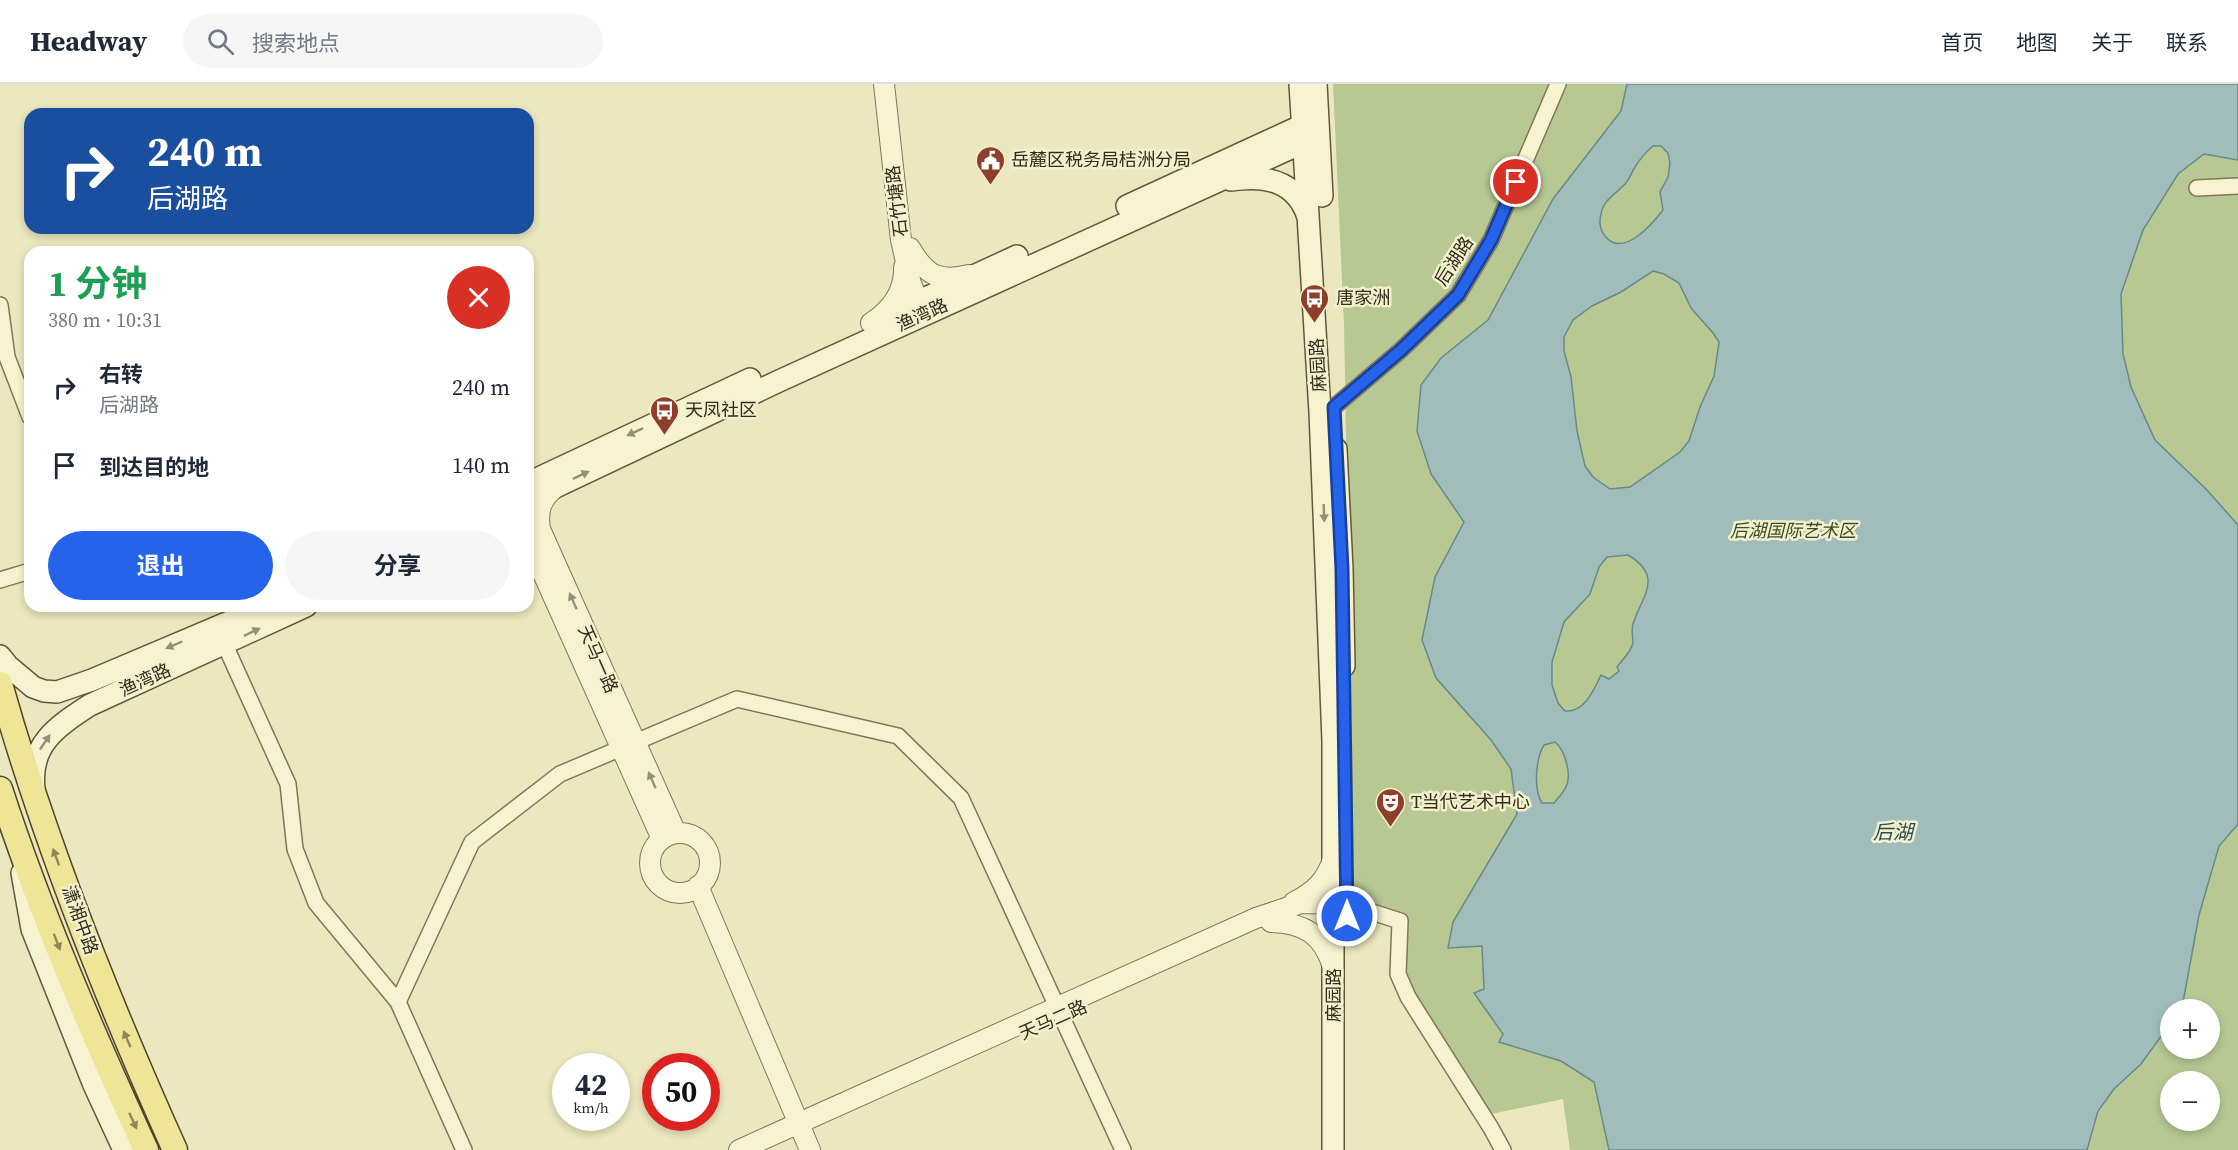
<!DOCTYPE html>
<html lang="zh">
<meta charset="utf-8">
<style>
:root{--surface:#fff;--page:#f6f6f7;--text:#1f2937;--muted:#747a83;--line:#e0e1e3;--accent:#2563eb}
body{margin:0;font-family:"Source Serif 4","Noto Sans SC",serif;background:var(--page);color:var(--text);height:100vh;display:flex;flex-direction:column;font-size:22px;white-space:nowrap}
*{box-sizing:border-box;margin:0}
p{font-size:20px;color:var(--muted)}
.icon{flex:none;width:33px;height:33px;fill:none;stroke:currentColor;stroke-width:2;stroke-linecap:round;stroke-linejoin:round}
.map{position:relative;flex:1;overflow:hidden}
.panel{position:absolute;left:24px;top:162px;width:510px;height:366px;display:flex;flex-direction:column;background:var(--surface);border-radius:18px;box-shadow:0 3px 9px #0003}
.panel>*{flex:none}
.banner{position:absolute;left:24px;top:24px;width:510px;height:126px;border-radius:18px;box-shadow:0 3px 9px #0003;background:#1a4fa0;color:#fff;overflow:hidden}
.fabs{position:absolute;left:2160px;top:915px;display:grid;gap:12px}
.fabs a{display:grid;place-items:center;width:60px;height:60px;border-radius:50%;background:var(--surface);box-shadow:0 3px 9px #0003;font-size:30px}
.speed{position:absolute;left:552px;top:969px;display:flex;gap:12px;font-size:30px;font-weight:700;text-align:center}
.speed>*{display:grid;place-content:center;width:78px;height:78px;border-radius:50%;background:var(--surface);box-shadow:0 3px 9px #0003;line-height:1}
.speed small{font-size:15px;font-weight:400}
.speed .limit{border:9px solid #d22;background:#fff;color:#111}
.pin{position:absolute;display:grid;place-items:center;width:51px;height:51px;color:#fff;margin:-26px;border:3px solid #fff;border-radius:50%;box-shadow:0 2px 6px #0007}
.me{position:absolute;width:66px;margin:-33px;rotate:0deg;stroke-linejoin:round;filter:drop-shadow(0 0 4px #0008)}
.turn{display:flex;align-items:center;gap:21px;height:126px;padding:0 24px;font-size:27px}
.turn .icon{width:78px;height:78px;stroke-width:2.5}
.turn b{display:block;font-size:42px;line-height:51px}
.round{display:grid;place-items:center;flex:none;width:63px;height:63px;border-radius:32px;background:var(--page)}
.head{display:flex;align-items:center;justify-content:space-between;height:102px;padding:0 24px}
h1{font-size:36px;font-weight:700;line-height:45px;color:#1e9e55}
.cta{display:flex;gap:12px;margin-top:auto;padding:12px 24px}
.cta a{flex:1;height:69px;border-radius:36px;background:var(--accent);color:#fff;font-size:24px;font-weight:700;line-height:69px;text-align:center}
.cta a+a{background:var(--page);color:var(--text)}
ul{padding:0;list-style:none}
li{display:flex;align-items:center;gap:18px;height:78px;padding:0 24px}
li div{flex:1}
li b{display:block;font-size:22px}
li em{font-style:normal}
header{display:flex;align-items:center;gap:36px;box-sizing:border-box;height:84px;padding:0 30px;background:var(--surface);border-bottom:2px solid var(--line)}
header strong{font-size:28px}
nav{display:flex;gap:33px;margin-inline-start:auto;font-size:21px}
.search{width:420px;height:54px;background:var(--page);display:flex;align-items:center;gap:15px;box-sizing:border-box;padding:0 21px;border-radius:33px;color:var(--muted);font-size:22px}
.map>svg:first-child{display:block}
.green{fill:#b7c893;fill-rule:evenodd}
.water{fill:#a1bdbb;stroke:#698a89;stroke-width:1.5;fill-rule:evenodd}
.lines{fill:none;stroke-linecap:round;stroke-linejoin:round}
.minor-casing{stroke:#837758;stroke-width:18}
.tertiary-casing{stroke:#837758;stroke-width:22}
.secondary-casing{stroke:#64583b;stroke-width:24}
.primary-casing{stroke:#50442c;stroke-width:27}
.minor{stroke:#f7f3d1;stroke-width:15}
.tertiary{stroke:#f7f3d1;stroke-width:20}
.secondary{stroke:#f7f3d1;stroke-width:21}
.primary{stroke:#eee596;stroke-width:24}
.oneway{fill:#959076}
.oneway2{fill:#908859}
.route-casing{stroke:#184099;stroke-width:15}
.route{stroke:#2563eb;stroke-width:10}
.labels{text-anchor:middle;stroke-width:5;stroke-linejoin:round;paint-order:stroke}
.poi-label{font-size:18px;fill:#332c1c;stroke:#f3f0cd;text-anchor:start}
.street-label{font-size:18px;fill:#332c1c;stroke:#f3f0cd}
.park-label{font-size:18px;font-style:italic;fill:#3b4e23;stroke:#f3f0cd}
.water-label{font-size:20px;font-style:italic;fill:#2b4d52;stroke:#f3f0cd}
</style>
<header>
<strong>Headway</strong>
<div class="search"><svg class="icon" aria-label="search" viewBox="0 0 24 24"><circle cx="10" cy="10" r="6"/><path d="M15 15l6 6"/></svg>搜索地点</div>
<nav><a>首页</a><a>地图</a><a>关于</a><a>联系</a></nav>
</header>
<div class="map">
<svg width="2238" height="1066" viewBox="0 0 2238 1066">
<rect width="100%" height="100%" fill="#ebe7be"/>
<path class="green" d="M 1333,0 L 2238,0 L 2238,1066 L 1570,1066 L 1563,1015 L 1491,1030 L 1424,935 L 1403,890 L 1408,836 L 1354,814 L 1344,240 ZM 2170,926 L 2210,926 L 2210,964 L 2170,964 ZM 2170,998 L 2210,998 L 2210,1036 L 2170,1036 Z"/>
<path class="water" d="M 1627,0 L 2238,0 L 2238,76 L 2204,70 L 2178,90 L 2143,146 L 2121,210 L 2123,270 L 2131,303 L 2155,356 L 2207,406 L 2238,441 L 2238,740 L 2219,762 L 2199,831 L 2182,924 L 2170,926 L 2170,940 L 2141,980 L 2114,1005 L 2098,1027 L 2087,1066 L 1609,1066 L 1594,998 L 1561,977 L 1499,958 L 1503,950 L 1474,909 L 1484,905 L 1482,862 L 1448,864 L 1453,838 L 1517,730 L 1511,685 L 1491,656 L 1436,594 L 1422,556 L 1435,493 L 1464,438 L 1431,390 L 1417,347 L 1421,301 L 1441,274 L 1488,236 L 1553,115 L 1621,27 ZM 1653,62 L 1661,62 L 1668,69 L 1670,79 L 1668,93 L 1660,108 L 1663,126 C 1653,139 1623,175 1605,152 C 1600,146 1599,138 1601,130 C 1603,116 1617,109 1626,99 C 1630,94 1632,88 1635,83 C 1640,75 1646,68 1653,62 ZM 1653,187 L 1664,190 L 1679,199 L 1691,224 L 1713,249 L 1719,258 L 1714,292 L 1700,323 L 1689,357 L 1680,368 L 1630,403 L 1610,405 L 1593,393 L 1585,382 L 1577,347 L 1571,293 L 1564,267 L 1564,253 L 1573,236 L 1592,222 L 1621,208 ZM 1628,471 C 1665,493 1641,513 1633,540 C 1631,547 1633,553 1633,559 C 1631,568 1622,576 1617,583 L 1619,587 L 1609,595 L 1601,591 C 1594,605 1585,629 1565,627 L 1558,619 L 1552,601 L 1552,578 L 1564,538 L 1590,510 L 1599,483 L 1607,473 ZM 1555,658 C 1565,666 1572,691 1566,703 C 1563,709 1558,714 1554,719 L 1542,719 C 1533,705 1536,674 1544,661 Z"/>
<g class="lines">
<defs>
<path id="minor" d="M 2197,104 L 2238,102
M 0,221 L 7,273 L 30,333
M 1320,328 L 1334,323 L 1401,266 L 1458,211 L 1491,156 L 1558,0
M 0,496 L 30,487
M 225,561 L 288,700 L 295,765 L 316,819 L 398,918
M 1347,820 L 1400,837 L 1398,890 L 1408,913 L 1491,1044 L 1503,1066
M 464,1066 L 398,918 L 472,758 L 560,690 L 737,615 L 898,652 L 961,714 L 1123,1066"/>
<path id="tertiary" d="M 884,0 L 901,156 L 911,200 L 925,230
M 910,164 C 925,190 938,199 969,191
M 871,239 C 891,226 905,208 904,183
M 556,403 C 541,415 537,426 540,445 L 676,749
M 528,456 L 662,755
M650 779a30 30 0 1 1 60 0a30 30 0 1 1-60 0Z
M 698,802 L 810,1066
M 1294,818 C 1314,808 1326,797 1333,775
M 1271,838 C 1305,839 1323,851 1333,883
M 739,1066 L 1256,834 L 1301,819 L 1347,820"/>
<path id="secondary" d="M 1300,0 L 1320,328 L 1333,657 L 1333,1066
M 1316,0 L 1322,112
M 1231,96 C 1264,91 1296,96 1308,133
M 1127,122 L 1314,36
M 904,224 L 1017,172
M 1336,365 L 1342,485 L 1344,582
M 528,399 L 750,295
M 528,416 L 779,297 L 1315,53
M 0,572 L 8,582 L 33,603 L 44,607 L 57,608 L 92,596 L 267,522
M 34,704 C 29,660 58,642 90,621 L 306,522
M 22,789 L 32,845 L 94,1001 L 124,1066"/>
<path id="primary" d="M 0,600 C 45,760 107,915 175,1066
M 0,705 C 40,828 92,948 146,1066"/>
</defs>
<use href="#minor" class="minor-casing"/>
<use href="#tertiary" class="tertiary-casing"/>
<use href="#secondary" class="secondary-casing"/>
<use href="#primary" class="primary-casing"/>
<use href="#minor" class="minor"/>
<use href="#tertiary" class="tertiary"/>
<use href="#secondary" class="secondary"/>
<use href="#primary" class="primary"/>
</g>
<defs><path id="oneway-solid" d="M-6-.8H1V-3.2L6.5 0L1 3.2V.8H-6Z" transform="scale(1.5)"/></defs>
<g class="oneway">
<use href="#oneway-solid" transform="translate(635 348) rotate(155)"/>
<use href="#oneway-solid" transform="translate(581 391) rotate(-25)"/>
<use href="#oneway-solid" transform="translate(1324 429) rotate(88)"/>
<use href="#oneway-solid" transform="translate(573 517) rotate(-114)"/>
<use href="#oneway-solid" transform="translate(252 548) rotate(-25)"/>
<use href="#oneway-solid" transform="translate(174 561) rotate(157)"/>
<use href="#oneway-solid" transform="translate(45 658) rotate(-56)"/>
<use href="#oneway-solid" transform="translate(652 696) rotate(-114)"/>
</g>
<g class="oneway2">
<use href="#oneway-solid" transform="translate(56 773) rotate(-110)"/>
<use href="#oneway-solid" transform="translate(57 858) rotate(69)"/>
<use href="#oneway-solid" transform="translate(127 955) rotate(-113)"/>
<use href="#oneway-solid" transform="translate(133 1037) rotate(65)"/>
</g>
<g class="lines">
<defs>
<path id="route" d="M 1347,832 L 1342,485 L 1334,323 L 1401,266 L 1458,211 L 1491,156 L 1516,98"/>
</defs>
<use href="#route" class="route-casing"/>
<use href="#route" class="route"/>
</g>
<defs>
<symbol id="civic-pin" viewBox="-11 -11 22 30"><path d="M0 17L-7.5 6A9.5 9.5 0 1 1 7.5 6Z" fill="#8f3e2a" stroke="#f3f0cd"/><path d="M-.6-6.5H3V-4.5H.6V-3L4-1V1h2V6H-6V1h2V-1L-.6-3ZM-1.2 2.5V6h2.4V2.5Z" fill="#fff"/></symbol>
<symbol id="bus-pin" viewBox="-11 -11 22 30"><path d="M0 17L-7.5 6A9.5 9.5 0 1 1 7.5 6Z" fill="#8f3e2a" stroke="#f3f0cd"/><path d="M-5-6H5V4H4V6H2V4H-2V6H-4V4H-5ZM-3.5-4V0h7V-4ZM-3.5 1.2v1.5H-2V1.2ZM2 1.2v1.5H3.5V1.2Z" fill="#fff"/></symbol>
<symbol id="theatre-pin" viewBox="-11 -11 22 30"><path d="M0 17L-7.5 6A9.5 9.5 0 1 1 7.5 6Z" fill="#8f3e2a" stroke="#f3f0cd"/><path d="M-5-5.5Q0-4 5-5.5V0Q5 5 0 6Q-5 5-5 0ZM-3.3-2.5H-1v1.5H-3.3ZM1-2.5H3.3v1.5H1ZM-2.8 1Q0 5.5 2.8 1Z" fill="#fff"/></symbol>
</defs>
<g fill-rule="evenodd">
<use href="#civic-pin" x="974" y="60" width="33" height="45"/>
<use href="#bus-pin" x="1298" y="198" width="33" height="45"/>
<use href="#bus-pin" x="648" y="310" width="33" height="45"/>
<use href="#theatre-pin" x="1374" y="702" width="33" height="45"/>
</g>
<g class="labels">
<g class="poi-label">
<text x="1011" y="82">岳麓区税务局桔洲分局</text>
<text x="1336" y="220">唐家洲</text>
<text x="685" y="332">天凤社区</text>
<text x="1411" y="724">T当代艺术中心</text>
</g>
<g class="street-label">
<text transform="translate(897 117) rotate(-97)" y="6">石竹塘路</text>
<text transform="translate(1454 177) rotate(-57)" y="6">后湖路</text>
<text transform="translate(922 231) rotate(-24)" y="6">渔湾路</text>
<text transform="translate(1318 281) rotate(-93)" y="6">麻园路</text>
<text transform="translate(598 575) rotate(66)" y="6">天马一路</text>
<text transform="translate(145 596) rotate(-24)" y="6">渔湾路</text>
<text transform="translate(80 836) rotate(70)" y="6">潇湘中路</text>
<text transform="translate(1334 911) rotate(-90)" y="6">麻园路</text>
<text transform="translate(1053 936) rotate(-24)" y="6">天马二路</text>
</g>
<g class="park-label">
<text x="1793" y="453">后湖国际艺术区</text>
</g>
<g class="water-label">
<text x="1893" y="755">后湖</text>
</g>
</g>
</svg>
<div class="fabs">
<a>+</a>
<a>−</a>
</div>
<div class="speed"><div>42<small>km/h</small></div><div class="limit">50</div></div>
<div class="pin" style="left:1516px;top:98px;background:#d93025"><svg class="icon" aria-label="arrive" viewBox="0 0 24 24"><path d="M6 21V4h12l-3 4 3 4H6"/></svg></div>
<svg class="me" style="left:1347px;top:832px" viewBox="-20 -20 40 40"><circle r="17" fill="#2563eb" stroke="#fff" stroke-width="3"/><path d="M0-11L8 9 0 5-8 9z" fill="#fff"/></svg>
<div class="banner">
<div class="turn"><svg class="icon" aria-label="right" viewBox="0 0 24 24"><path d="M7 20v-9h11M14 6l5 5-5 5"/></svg><div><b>240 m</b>后湖路</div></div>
</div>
<section class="panel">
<div class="head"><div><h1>1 分钟</h1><p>380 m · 10:31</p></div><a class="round" style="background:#d93025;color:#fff"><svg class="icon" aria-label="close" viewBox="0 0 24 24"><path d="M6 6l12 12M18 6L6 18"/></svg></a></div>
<ul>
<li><svg class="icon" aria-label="right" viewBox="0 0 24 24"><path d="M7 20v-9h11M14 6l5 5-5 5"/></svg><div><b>右转</b><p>后湖路</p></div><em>240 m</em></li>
<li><svg class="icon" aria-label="arrive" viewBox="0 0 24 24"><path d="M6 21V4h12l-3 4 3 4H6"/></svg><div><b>到达目的地</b></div><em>140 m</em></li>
</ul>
<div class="cta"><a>退出</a><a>分享</a></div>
</section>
</div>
